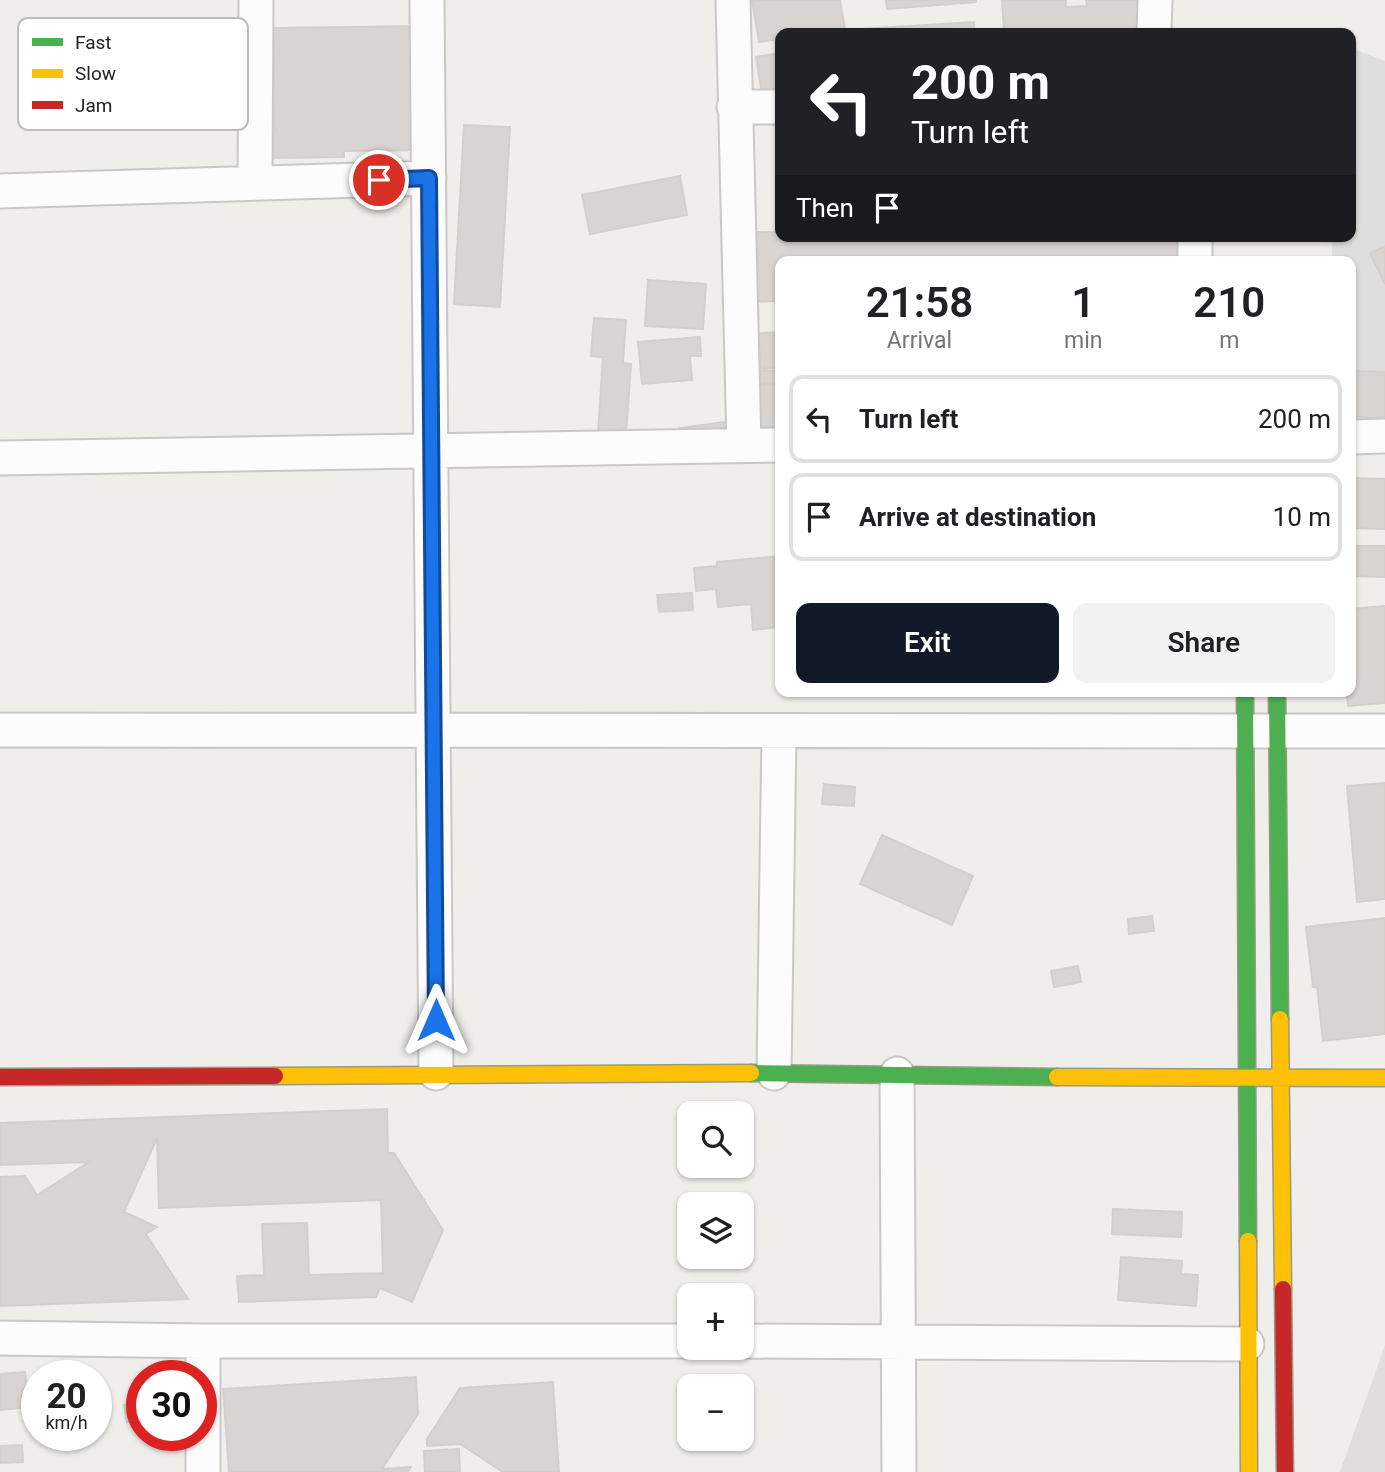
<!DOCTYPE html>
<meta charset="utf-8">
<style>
:root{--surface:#fff;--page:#f2f2f2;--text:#202124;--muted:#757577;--line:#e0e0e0;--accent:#111827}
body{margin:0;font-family:Roboto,sans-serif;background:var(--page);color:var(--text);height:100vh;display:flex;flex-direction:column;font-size:26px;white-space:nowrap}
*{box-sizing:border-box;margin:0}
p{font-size:23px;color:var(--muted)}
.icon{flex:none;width:38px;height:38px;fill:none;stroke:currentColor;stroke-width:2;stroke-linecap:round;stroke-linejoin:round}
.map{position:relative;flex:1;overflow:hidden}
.panel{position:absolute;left:775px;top:256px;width:581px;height:441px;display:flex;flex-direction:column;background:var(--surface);border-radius:14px;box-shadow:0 2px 5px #0004}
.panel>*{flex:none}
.top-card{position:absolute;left:775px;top:28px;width:581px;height:214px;border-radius:14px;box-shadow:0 2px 5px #0004;background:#202124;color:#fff;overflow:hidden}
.tools{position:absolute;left:677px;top:1101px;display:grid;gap:14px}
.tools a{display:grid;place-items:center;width:77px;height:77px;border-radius:14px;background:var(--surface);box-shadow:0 2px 5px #0004;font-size:35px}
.speed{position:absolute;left:21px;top:1360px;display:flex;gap:14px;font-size:35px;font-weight:700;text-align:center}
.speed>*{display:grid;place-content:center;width:91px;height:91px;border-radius:50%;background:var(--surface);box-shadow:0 2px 5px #0004;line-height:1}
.speed small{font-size:18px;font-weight:400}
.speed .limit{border:10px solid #d22;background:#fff;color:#111}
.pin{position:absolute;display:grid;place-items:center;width:60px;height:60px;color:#fff;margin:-30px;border:4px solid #fff;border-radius:50%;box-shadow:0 2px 7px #0007}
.me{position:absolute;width:77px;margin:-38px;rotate:0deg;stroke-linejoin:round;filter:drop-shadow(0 0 5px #0008)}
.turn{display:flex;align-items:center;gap:24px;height:147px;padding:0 21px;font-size:32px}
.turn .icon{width:91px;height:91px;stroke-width:2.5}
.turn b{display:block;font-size:49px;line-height:60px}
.then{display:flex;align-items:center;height:66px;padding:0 21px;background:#0003;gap:14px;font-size:26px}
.eta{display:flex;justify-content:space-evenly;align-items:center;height:119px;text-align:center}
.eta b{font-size:42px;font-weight:600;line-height:49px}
.primary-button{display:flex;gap:14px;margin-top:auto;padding:14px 21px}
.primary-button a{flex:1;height:80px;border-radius:14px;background:var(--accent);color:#fff;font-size:28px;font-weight:600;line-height:80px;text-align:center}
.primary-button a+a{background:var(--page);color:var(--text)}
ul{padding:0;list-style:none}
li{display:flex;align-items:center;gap:21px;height:88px;margin:0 14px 10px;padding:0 7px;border:4px solid var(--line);border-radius:14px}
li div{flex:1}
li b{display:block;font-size:26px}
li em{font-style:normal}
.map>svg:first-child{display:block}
.residential{fill:#dfdedc}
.religious{fill:#dededc}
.building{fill:#d7d4d2;stroke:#d3d0cc;stroke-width:2}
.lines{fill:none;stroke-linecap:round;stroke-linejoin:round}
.street-casing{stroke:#c9c8c7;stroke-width:37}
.fast-casing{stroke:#999a82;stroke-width:19}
.slow-casing{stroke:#999a82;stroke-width:19}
.jam-casing{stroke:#999a82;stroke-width:19}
.street{stroke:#fdfcfc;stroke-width:33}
.fast{stroke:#4caf50;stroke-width:16}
.slow{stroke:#ffc107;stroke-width:16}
.jam{stroke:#c62828;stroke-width:16}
.route-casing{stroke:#114b97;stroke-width:18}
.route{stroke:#1a73e8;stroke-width:12}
.key{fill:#fff;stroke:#bdbdbd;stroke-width:2}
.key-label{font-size:19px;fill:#222}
</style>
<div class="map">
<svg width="1385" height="1472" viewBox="0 0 1385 1472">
<rect width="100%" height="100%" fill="#f0eeeb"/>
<path class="residential" d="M 1385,1345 L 1385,1472 L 1340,1472 Z"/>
<path class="religious" d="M 1351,48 L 1385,61 L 1385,406 L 1351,409 L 1351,261 L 1332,261 L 1332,236 L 1351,236 Z"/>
<path class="building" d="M 752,0 L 840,0 L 845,29 L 816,33 L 780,33 L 780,39 L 759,42 Z
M 886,0 L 976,0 L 976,2 L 887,9 Z
M 1002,0 L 1066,0 L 1066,7 L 1087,6 L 1086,0 L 1150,0 L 1152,33 L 1004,33 Z
M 974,22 L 974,33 L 847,33 L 846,30 Z
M 422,26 L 424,150 L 344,151 L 344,157 L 273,158 L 272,132 L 275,132 L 273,28 Z
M 780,53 L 780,116 L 766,119 L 756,57 Z
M 464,125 L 510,127 L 500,307 L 454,304 Z
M 680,176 L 687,215 L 590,234 L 582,195 Z
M 739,232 L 780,232 L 780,236 L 1186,236 L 1186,253 L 1165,261 L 780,261 L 780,301 L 751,302 Z
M 1320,236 L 1342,236 L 1342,242 L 1320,241 Z
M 1385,246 L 1385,284 L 1370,253 Z
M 648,280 L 706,284 L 703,329 L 645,326 Z
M 594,318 L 626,320 L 623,363 L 631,364 L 626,435 L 598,433 L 603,357 L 591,356 Z
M 780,332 L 780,368 L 745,369 L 744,334 Z
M 700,337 L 701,356 L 690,356 L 692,380 L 642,384 L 638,342 Z
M 755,370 L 779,371 L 778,383 L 754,383 Z
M 1351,371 L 1385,372 L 1385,418 L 1351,417 Z
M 780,384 L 780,435 L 757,436 L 738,385 Z
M 724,422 L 728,445 L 683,452 L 679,428 Z
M 1351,478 L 1385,479 L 1385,529 L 1351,528 Z
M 1351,546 L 1385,546 L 1385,577 L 1351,576 Z
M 780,556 L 780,627 L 753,630 L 751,604 L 718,607 L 716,589 L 696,591 L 694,568 L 717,566 L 717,562 Z
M 692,593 L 693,610 L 659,612 L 657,595 Z
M 1385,606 L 1385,703 L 1348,706 L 1347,691 L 1351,691 L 1351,609 Z
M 1385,783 L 1385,899 L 1357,902 L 1347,786 Z
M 824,784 L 855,787 L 854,806 L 822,804 Z
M 882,835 L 973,876 L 952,925 L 860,884 Z
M 1152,916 L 1154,931 L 1129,934 L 1128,919 Z
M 1385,918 L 1385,1034 L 1323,1041 L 1317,987 L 1313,987 L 1306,927 Z
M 1078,966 L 1081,982 L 1054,987 L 1051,971 Z
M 387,1109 L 388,1153 L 394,1153 L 443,1230 L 412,1302 L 380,1288 L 376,1297 L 239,1302 L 237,1276 L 264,1275 L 262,1224 L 307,1223 L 309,1275 L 383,1273 L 381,1200 L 159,1208 L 157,1138 L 124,1212 L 157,1227 L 146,1234 L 188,1299 L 0,1306 L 0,1177 L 25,1176 L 37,1195 L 89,1162 L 0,1165 L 0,1123 Z
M 1113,1209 L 1182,1212 L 1181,1237 L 1112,1234 Z
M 1121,1257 L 1182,1261 L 1181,1274 L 1198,1275 L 1196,1306 L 1118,1300 Z
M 25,1372 L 29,1407 L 0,1410 L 0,1374 Z
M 416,1377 L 418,1414 L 382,1469 L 411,1467 L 408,1472 L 229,1472 L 223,1389 Z
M 553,1382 L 559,1472 L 503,1472 L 460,1444 L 427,1446 L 427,1439 L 460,1388 Z
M 142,1402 L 142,1420 L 127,1422 L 124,1405 Z
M 22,1445 L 23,1462 L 0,1463 L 0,1446 Z
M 459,1449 L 460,1472 L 425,1472 L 424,1451 Z"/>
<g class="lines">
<defs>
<path id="street" d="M 427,0 L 436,1073
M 733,0 L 744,445
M 1154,33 L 1155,0
M 734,107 L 780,107
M 255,183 L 256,0
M 0,191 L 429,178
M 1195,261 L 1195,236
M 1351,437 L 1385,436
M 0,458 L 780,445
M 0,730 L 1385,731
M 774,1073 L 779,731
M 897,1074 L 899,1472
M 0,1338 L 203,1341 L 690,1341
M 742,1341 L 1247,1344
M 203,1472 L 203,1341"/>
<path id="fast" d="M 1245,691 L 1248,1241
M 1277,691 L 1280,1019
M 751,1073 L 1057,1077"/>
<path id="slow" d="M 1280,1019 L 1283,1289
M 275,1076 L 751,1073
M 1057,1077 L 1385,1078
M 1248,1241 L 1249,1472"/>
<path id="jam" d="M 0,1077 L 275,1076
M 1283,1289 L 1285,1472"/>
</defs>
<use href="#street" class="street-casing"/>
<use href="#fast" class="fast-casing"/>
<use href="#slow" class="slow-casing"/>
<use href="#jam" class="jam-casing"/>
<use href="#street" class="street"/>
<use href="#fast" class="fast"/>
<use href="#slow" class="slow"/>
<use href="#jam" class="jam"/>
</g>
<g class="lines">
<defs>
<path id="route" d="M 379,180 L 429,178 L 436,1020"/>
</defs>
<use href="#route" class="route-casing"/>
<use href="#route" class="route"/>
</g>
<rect x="18" y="18" width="230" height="112" rx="10" class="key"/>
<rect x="32" y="38" width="31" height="8" fill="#4caf50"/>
<rect x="32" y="69" width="31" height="9" fill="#ffc107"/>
<rect x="32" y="101" width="31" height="8" fill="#c62828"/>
<g class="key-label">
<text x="75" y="49">Fast</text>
<text x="75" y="80">Slow</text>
<text x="75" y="112">Jam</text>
</g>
</svg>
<div class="tools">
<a><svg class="icon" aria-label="search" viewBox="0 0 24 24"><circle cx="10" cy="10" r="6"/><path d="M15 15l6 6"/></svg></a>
<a><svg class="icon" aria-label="layers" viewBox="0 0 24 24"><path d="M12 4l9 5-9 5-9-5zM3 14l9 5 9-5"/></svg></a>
<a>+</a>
<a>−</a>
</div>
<div class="speed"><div>20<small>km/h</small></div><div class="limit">30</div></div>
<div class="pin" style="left:379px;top:180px;background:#d93025"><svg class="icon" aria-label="arrive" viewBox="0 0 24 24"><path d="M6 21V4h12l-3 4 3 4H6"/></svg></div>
<svg class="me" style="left:436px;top:1020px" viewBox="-20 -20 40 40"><path d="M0-17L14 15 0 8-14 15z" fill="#1a73e8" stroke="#fff" stroke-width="4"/></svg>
<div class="top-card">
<div class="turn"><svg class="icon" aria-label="left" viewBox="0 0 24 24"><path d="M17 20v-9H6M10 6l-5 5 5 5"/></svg><div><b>200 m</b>Turn left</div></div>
<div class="then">Then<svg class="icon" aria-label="arrive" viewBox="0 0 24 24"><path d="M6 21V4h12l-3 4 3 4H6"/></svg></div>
</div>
<section class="panel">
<div class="eta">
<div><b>21:58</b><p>Arrival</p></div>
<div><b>1</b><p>min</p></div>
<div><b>210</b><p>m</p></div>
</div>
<ul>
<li><svg class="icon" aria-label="left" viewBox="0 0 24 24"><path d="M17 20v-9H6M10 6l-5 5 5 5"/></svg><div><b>Turn left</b></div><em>200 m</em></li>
<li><svg class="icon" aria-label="arrive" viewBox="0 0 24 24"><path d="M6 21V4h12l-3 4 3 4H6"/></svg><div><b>Arrive at destination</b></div><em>10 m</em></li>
</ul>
<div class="primary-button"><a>Exit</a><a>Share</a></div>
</section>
</div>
